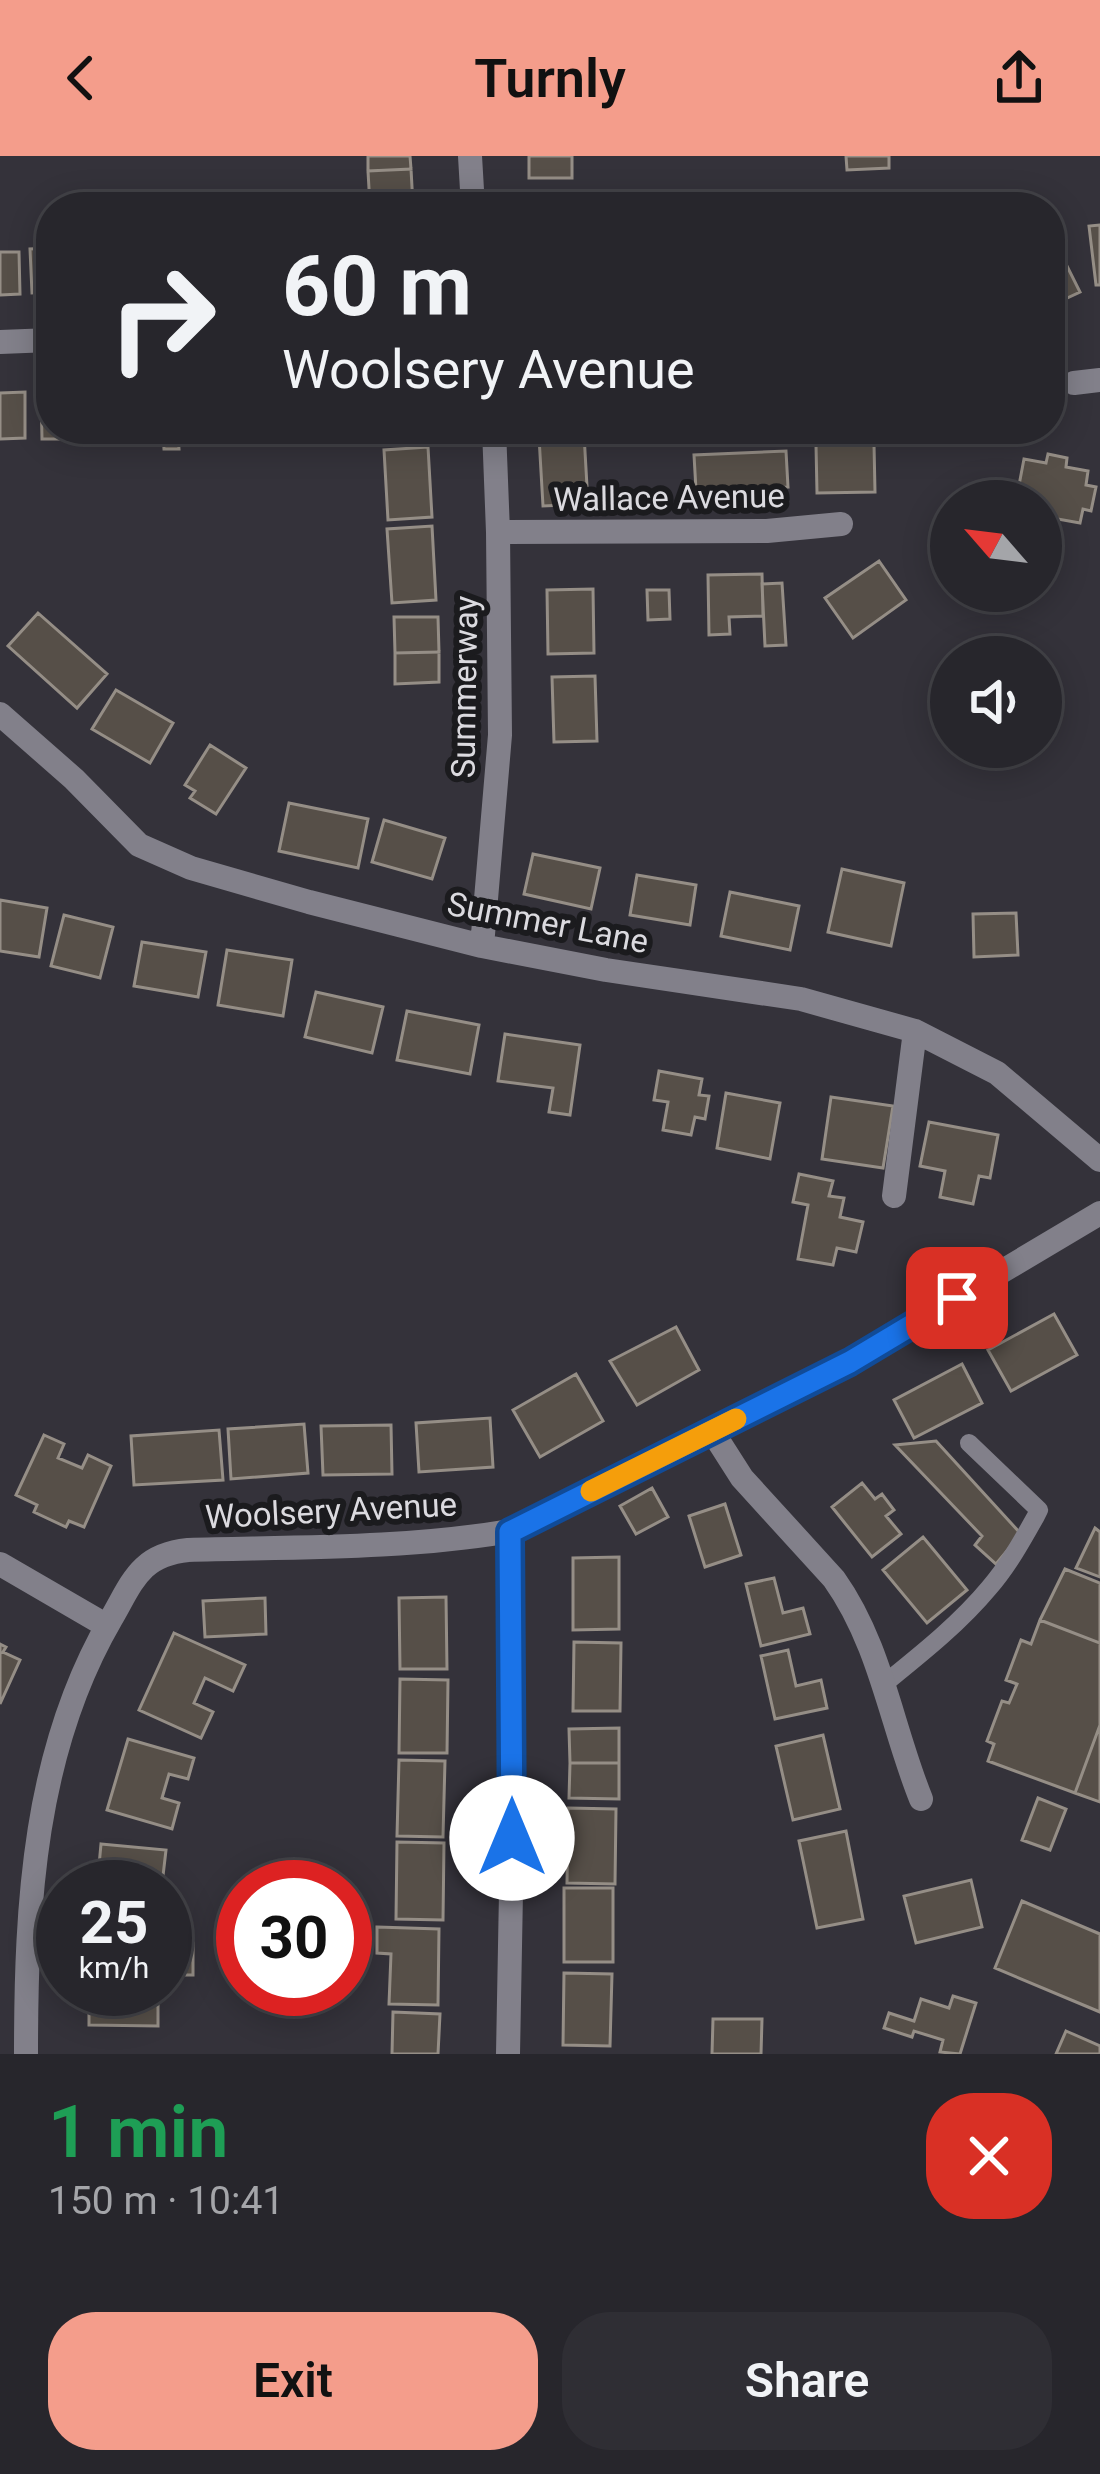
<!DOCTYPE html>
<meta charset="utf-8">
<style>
:root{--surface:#27262c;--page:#2f2e34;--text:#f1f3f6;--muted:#a4a5a9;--line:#434348;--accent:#f49d8b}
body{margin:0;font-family:Roboto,sans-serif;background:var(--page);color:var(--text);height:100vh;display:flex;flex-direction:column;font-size:45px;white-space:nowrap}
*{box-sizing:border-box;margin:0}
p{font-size:39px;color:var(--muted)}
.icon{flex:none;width:66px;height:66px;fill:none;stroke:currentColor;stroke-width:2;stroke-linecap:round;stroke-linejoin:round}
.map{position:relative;height:1898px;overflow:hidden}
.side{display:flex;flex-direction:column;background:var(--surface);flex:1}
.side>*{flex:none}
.guide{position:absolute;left:36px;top:36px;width:1029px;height:252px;border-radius:48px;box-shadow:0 6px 30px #0003,0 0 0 3px var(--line);background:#27262c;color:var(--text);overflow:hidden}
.needle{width:78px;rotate:298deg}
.fabs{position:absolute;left:930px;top:324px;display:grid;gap:24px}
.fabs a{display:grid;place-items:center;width:132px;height:132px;border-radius:50%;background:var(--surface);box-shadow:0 6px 30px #0003,0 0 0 3px var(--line);font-size:60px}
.speed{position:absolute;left:36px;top:1704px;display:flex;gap:24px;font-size:60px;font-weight:700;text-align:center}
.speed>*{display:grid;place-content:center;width:156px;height:156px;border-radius:50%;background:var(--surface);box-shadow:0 6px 30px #0003,0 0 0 3px var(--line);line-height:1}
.speed small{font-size:30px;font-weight:400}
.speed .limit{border:18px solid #d22;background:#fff;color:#111}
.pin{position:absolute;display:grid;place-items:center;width:102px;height:102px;color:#fff;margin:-51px;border-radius:24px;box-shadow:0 6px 18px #0006}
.me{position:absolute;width:132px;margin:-66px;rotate:0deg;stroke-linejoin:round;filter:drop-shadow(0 0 9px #0008)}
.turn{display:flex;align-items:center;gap:42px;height:252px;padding:0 48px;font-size:54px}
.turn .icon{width:156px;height:156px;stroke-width:2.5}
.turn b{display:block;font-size:84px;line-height:102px}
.round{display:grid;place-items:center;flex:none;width:126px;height:126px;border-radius:48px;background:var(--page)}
.summary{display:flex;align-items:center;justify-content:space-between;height:204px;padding:0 48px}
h1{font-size:72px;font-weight:600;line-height:90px;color:#1e9e55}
.action{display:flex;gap:24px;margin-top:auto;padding:24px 48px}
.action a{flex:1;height:138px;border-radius:48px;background:var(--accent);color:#111;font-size:48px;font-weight:600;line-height:138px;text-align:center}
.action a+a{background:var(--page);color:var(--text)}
header{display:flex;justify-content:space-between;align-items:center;height:156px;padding:0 48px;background:var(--accent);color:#111;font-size:54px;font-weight:600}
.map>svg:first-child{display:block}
.building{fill:#564f48;stroke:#958e86;stroke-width:3}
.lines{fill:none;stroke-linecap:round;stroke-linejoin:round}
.lane{stroke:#82808a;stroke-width:18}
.street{stroke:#82808a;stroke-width:24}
.route-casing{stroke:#114b97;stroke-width:30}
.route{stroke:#1a73e8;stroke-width:21}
.slow{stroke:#f59e0b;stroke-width:21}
.labels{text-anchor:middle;stroke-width:12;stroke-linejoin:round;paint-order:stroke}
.street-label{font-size:33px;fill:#dbdadf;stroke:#1b1b1e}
</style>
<header><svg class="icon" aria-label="back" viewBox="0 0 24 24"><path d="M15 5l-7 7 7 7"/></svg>Turnly<svg class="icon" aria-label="share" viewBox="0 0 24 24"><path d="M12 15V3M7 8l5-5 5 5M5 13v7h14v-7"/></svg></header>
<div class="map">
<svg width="1100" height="1898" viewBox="0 0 1100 1898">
<rect width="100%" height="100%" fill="#34323a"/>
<path class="building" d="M 368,0 L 410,0 L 411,13 L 368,15 Z
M 529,0 L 572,0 L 572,22 L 529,22 Z
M 846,0 L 889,0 L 889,12 L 847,14 Z
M 411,13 L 413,49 L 370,50 L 368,15 Z
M 577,39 L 577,51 L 532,51 L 532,40 Z
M 1100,69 L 1100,129 L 1096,129 L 1089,70 Z
M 51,92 L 51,136 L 32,137 L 30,93 Z
M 0,96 L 19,96 L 20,138 L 0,139 Z
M 1061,98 L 1080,136 L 1050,150 L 1050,103 Z
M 41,235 L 51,235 L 51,273 L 109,273 L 109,283 L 42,283 Z
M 25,236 L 25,282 L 0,283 L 0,237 Z
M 163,273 L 194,273 L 195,278 L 178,279 L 179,293 L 164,293 Z
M 584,278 L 588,348 L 543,350 L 539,281 Z
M 874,288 L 875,336 L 817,337 L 816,289 Z
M 428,291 L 432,361 L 388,364 L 384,294 Z
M 786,295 L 788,331 L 696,334 L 694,299 Z
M 1048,298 L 1067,302 L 1066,311 L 1088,315 L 1086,329 L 1096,331 L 1091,355 L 1083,353 L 1080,367 L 1041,360 L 1041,345 L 1016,345 L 1024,303 L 1046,307 Z
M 432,370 L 436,444 L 392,447 L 387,373 Z
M 879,405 L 906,444 L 853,482 L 825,442 Z
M 762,418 L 763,460 L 729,461 L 730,478 L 709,479 L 708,419 Z
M 782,427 L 786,489 L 765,490 L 762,428 Z
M 593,433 L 594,497 L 548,498 L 547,434 Z
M 647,434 L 669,434 L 670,463 L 648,464 Z
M 38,457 L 107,518 L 77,552 L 8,490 Z
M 394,461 L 438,461 L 439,496 L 395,497 Z
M 439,496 L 439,526 L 395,528 L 395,497 Z
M 595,520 L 597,585 L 554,586 L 552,521 Z
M 116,534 L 173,567 L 150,607 L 92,573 Z
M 210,589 L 246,612 L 216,658 L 190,642 L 195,635 L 185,629 Z
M 289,647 L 368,663 L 358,712 L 279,695 Z
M 384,664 L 445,682 L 432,723 L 372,706 Z
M 533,698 L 600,712 L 591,753 L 524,738 Z
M 842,713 L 904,727 L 891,790 L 828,776 Z
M 637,719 L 696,729 L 690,769 L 630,759 Z
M 730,736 L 799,750 L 790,794 L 721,780 Z
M 0,744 L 47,752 L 39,801 L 0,795 Z
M 1016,757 L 1018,799 L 974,801 L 973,758 Z
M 64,759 L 113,771 L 100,822 L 51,810 Z
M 142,786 L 206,796 L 198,841 L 134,830 Z
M 227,794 L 292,804 L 283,860 L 218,849 Z
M 316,836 L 383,851 L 372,897 L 305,881 Z
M 407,855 L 479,869 L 470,918 L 397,904 Z
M 505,878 L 580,889 L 570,959 L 549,956 L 553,932 L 498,925 Z
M 659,915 L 702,923 L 699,939 L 709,940 L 705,963 L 695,961 L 691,979 L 663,974 L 668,946 L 654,944 Z
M 726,937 L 780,947 L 770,1003 L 717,992 Z
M 831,941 L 893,950 L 883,1012 L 822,1003 Z
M 929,966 L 998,979 L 990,1022 L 979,1020 L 973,1048 L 940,1041 L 945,1015 L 920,1010 Z
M 799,1018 L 833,1025 L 829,1040 L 844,1042 L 840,1061 L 863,1066 L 856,1096 L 837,1092 L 833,1109 L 798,1103 L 808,1049 L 793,1046 Z
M 1054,1158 L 1077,1199 L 1011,1235 L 988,1194 Z
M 676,1171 L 699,1214 L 637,1249 L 610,1205 Z
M 962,1208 L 982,1247 L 914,1282 L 894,1244 Z
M 576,1218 L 603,1265 L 540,1301 L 513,1254 Z
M 490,1262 L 493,1311 L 419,1316 L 416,1267 Z
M 304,1268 L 308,1317 L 231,1323 L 228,1273 Z
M 391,1269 L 392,1318 L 323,1319 L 321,1270 Z
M 219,1274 L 223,1324 L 134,1329 L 131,1280 Z
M 44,1279 L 64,1288 L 58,1302 L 82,1312 L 88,1299 L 111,1310 L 84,1371 L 69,1365 L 66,1371 L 34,1356 L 37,1349 L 16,1339 Z
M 936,1285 L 1021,1378 L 996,1408 L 975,1389 L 982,1380 L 895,1289 Z
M 862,1327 L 875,1343 L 882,1338 L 894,1354 L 886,1360 L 901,1378 L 872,1401 L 832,1351 Z
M 652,1332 L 668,1361 L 636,1378 L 620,1350 Z
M 725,1348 L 741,1399 L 705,1411 L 689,1360 Z
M 1095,1372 L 1100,1376 L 1100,1421 L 1076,1412 Z
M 923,1381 L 967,1434 L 927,1467 L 883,1414 Z
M 619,1401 L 619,1473 L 573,1474 L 573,1402 Z
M 1065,1413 L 1100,1427 L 1100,1487 L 1040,1464 Z
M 774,1422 L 783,1457 L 803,1452 L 810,1478 L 761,1490 L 746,1428 Z
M 446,1441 L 447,1513 L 400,1513 L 399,1442 Z
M 265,1442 L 266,1478 L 205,1481 L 203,1445 Z
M 1040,1464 L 1100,1487 L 1100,1569 L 1075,1637 L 988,1605 L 994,1588 L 987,1585 L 1002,1545 L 1009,1547 L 1017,1528 L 1006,1524 L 1021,1484 L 1031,1488 Z
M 174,1477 L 245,1509 L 233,1535 L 205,1522 L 194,1547 L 213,1556 L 201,1582 L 139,1554 Z
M 574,1486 L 621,1487 L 620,1555 L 573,1555 Z
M 0,1488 L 6,1491 L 3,1496 L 20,1504 L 0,1548 Z
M 788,1494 L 796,1530 L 821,1524 L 827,1552 L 775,1563 L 761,1500 Z
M 400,1523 L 448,1524 L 447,1597 L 399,1597 Z
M 1100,1569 L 1100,1646 L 1075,1637 Z
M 619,1572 L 619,1607 L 570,1607 L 569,1573 Z
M 823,1579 L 840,1653 L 793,1664 L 776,1590 Z
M 128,1583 L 194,1602 L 188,1623 L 169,1618 L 162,1642 L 179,1647 L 172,1673 L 107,1654 Z
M 399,1604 L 445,1605 L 443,1681 L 397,1680 Z
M 570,1607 L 619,1607 L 619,1643 L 569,1642 Z
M 1038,1642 L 1066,1653 L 1050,1694 L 1022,1684 Z
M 568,1652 L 616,1653 L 615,1728 L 567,1727 Z
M 846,1675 L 863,1763 L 817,1772 L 799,1685 Z
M 397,1686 L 444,1687 L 443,1764 L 396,1763 Z
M 101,1688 L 166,1694 L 163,1720 L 149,1719 L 148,1731 L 97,1731 Z
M 971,1724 L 982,1771 L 916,1787 L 904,1740 Z
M 564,1732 L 613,1732 L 613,1806 L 564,1806 Z
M 1022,1745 L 1100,1778 L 1100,1856 L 995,1812 Z
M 377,1771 L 439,1773 L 438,1849 L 389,1848 L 391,1798 L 377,1797 Z
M 165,1787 L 193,1787 L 193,1819 L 165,1819 Z
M 564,1817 L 612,1818 L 610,1890 L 563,1889 Z
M 89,1833 L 140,1833 L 140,1845 L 158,1845 L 158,1870 L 89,1869 Z
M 953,1840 L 976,1847 L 960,1898 L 940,1896 L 943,1884 L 914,1875 L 912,1881 L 884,1872 L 889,1857 L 914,1865 L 921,1843 L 949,1852 Z
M 393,1856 L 440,1858 L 438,1898 L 392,1898 Z
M 713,1863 L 762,1863 L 761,1898 L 712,1898 Z
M 1066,1875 L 1100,1890 L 1100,1898 L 1056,1898 Z"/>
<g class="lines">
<path class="lane" d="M 884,1528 C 921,1498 959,1468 989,1432 C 1008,1410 1022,1385 1036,1360 L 1039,1354 L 969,1287"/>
<path class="street" d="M 470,0 L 473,51
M 0,186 L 51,184
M 1074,227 L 1100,224
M 498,376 L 767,375 L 841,368
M 0,558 L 74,623 L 139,689 L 191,712 L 309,746 L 482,790 L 606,814 L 801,843 L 915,875 L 997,917 L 1100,1004
M 482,790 L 500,579 L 498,376 L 494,273
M 894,1040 L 915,875
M 712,1275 L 742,1322 L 834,1423 C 881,1489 891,1569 921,1643
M 0,1408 L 107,1470
M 26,1898 C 26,1748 34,1595 111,1463 C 133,1425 140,1399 188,1394 C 295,1391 404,1393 510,1375 L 850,1206 L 1100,1057
M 508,1898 L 512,1682 L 510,1375"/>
</g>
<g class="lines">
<defs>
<path id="route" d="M 512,1682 L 510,1376 L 850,1206 L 957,1142"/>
</defs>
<use href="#route" class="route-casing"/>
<use href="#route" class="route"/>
<path class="slow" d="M 591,1335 L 736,1263"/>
</g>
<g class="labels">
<g class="street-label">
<text transform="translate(669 341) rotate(-1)" y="12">Wallace Avenue</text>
<text transform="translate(464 531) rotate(-89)" y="12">Summerway</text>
<text transform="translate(548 766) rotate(11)" y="12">Summer Lane</text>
<text transform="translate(331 1354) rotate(-3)" y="12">Woolsery Avenue</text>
</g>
</g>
</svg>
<div class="fabs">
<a><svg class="needle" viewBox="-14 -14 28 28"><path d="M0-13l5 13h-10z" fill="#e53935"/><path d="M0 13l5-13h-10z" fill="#a4a5a9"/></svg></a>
<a><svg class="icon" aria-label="sound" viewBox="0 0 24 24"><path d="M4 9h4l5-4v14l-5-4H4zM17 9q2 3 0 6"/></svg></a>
</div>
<div class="speed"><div>25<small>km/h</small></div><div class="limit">30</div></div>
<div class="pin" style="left:957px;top:1142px;background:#d93025"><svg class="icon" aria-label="arrive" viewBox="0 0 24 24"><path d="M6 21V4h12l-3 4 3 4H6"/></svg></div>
<svg class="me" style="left:512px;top:1682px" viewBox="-20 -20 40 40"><circle r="19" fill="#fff"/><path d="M0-13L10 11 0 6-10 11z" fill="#1a73e8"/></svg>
<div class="guide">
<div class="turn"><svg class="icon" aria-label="right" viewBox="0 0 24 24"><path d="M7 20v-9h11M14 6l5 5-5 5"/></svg><div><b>60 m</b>Woolsery Avenue</div></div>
</div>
</div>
<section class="side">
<div class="summary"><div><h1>1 min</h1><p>150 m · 10:41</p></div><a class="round" style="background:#d93025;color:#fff"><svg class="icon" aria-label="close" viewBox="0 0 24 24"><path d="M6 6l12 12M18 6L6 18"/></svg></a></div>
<div class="action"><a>Exit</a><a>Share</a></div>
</section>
